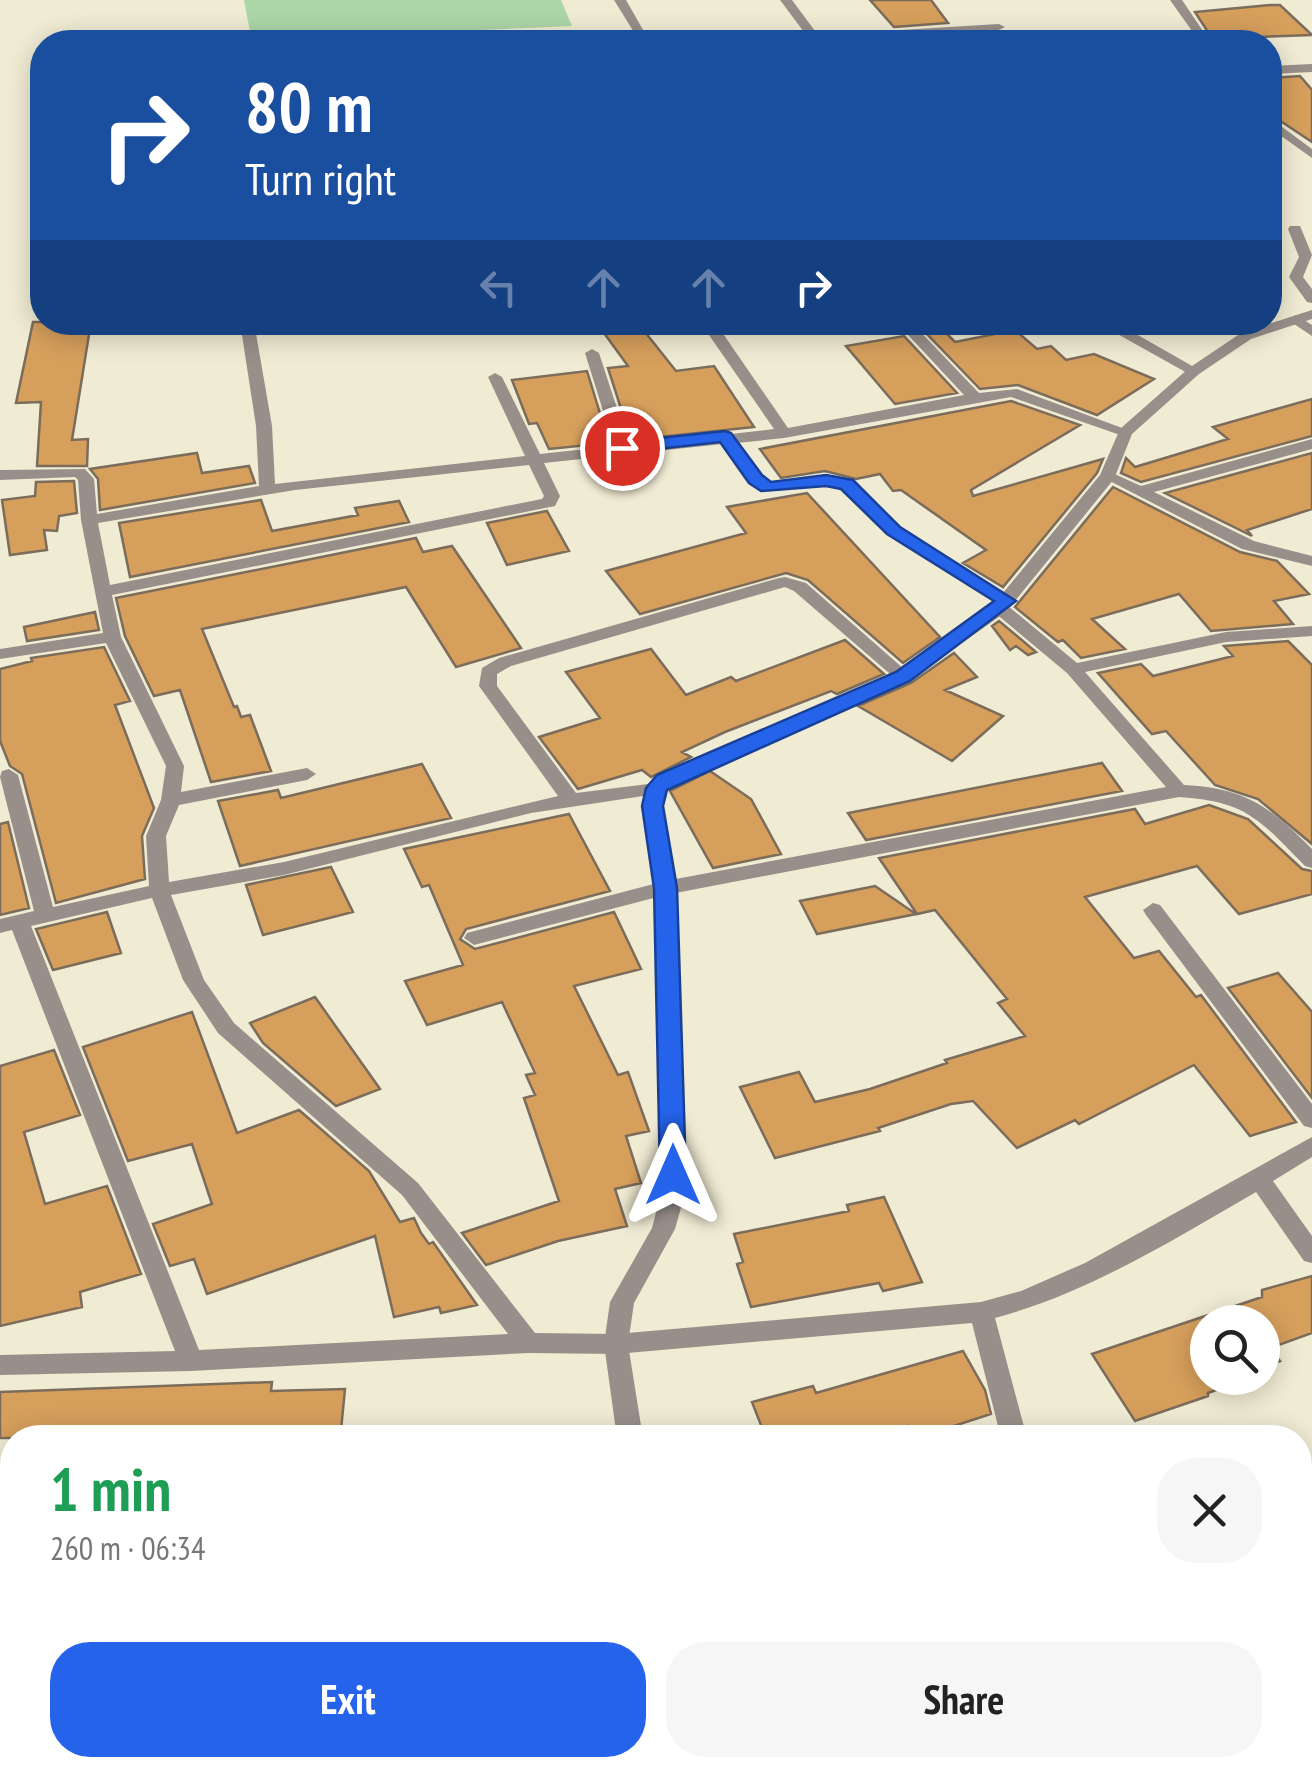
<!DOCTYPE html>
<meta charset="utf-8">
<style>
:root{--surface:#fff;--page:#f6f6f6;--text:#222;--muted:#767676;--accent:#2563eb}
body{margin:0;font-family:"PT Sans Narrow",sans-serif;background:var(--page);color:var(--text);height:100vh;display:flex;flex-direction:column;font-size:38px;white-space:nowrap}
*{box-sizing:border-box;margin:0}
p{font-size:32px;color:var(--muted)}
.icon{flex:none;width:55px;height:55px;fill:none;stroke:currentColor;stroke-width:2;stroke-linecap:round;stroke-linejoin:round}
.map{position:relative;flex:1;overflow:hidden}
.sheet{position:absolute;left:0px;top:1425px;width:1312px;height:352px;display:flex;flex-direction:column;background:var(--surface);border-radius:40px 40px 0 0;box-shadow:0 5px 25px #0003}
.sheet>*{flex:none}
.top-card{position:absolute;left:30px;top:30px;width:1252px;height:305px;border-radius:40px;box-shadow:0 5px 25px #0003;background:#1a4fa0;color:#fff;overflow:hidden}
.controls{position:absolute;left:1190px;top:1305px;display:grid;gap:20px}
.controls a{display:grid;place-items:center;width:90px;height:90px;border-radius:50%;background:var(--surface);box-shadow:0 5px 25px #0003;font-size:50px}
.pin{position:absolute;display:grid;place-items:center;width:85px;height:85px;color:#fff;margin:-42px;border:5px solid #fff;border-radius:50%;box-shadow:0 2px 10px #0007}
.me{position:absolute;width:110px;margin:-55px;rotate:0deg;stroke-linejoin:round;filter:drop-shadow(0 0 8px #0008)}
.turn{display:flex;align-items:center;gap:35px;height:210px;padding:0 50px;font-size:45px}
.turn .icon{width:130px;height:130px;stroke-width:2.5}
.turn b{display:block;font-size:70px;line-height:85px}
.lanes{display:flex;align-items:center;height:95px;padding:0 50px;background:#0003;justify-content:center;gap:50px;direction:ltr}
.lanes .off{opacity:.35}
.round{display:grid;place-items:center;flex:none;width:105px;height:105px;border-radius:40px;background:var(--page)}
.overview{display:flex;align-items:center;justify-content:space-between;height:170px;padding:0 50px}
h1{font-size:60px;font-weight:700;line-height:75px;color:#1e9e55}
.action{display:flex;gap:20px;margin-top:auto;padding:20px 50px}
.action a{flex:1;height:115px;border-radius:40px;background:var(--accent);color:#fff;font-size:40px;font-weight:700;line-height:115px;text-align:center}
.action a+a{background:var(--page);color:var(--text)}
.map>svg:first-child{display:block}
.green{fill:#acd6a8}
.building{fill:#d69f5c;stroke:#7c6c5b;stroke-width:2.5}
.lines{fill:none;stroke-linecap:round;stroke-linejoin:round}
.minor{fill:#998f8a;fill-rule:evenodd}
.tertiary{fill:#998f8a;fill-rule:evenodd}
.route{fill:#2563eb;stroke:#184099;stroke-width:2.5}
</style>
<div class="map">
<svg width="1312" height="1776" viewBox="0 0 1312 1776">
<rect width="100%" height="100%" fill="#f0ebd3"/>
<path class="green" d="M 244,0 L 561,0 L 572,26 L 281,39 L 251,37 Z"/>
<path class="building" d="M 870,0 L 931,0 L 948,23 L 894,27 Z
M 1270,5 L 1280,5 L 1312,35 L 1204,39 L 1208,32 L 1195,12 Z
M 1300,76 L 1312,90 L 1312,142 L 1270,114 L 1270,78 Z
M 33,322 L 91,322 L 72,440 L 88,439 L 87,466 L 37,466 L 41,402 L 16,403 Z
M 596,322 L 637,322 L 676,371 L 714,366 L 754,427 L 631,440 L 608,368 L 628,366 Z
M 942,329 L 955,342 L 1015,330 L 1037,349 L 1051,346 L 1066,360 L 1094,354 L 1154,379 L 1097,415 L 1018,385 L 980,389 L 925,332 Z
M 904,336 L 957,393 L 895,404 L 846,346 Z
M 587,371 L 609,443 L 549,449 L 537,423 L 529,424 L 512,380 Z
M 1312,399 L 1312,436 L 1141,482 L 1121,473 L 1126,458 L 1135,467 L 1228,439 L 1213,427 Z
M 1011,401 L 1080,425 L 971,490 L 973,496 L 1103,459 L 1097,473 L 1003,587 L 963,563 L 986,550 L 901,490 L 893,491 L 880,474 L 856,479 L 825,471 L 781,478 L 760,449 Z
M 197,453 L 202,473 L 249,466 L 255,483 L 100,510 L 98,479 L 90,469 Z
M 1312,453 L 1312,509 L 1247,530 L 1252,536 L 1165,493 Z
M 74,481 L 77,513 L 59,516 L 57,531 L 44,530 L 47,550 L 10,555 L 2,500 L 35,496 L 36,482 Z
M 1113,487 L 1240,552 L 1277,561 L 1309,594 L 1274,601 L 1293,624 L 1211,631 L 1179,594 L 1092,619 L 1125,649 L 1081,658 L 1063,640 L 1058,642 L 1015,607 Z
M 807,493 L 940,637 L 903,663 L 808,580 L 786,573 L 640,614 L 606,571 L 746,533 L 727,507 Z
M 261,500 L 272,531 L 358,515 L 355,508 L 399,501 L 409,522 L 130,577 L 119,523 Z
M 547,511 L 569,551 L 507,565 L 487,523 Z
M 416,538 L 423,552 L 452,546 L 521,648 L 456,667 L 406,587 L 202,629 L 234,707 L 237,706 L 241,717 L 250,715 L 271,771 L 211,782 L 180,690 L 154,696 L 125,636 L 116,598 Z
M 95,612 L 99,630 L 27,641 L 24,627 Z
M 999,621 L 1036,652 L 1028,655 L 1016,646 L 1010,650 L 992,626 Z
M 845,640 L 884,674 L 837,694 L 831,691 L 725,732 L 682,752 L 691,757 L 651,777 L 642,770 L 578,789 L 539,737 L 600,718 L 566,672 L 651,649 L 686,695 L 731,677 L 736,681 Z
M 1288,641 L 1312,665 L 1312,844 L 1258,799 L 1215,785 L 1166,731 L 1152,734 L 1098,673 L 1141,664 L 1153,676 L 1233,656 L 1224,646 Z
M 104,647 L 130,701 L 115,705 L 154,808 L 142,836 L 145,879 L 56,903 L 22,774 L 10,766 L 0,741 L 0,669 L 32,661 L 31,658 Z
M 954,653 L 977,677 L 945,690 L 1003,716 L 952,761 L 858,706 L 911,683 Z
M 1102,763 L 1122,791 L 866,840 L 848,813 Z
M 422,764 L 451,818 L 240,866 L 218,801 L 278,790 L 281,798 Z
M 710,771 L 751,799 L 781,854 L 713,868 L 670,791 Z
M 1209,805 L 1248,819 L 1302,869 L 1312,871 L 1312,894 L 1239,914 L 1197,866 L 1085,897 L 1134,958 L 1159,951 L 1196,997 L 1201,995 L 1296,1122 L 1250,1136 L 1194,1065 L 1079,1124 L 1075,1120 L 1017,1148 L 973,1101 L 951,1104 L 878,1128 L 880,1131 L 775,1158 L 740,1087 L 799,1072 L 815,1102 L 870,1089 L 947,1063 L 945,1060 L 1025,1036 L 998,1003 L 1007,999 L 935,910 L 917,914 L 879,858 L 1135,809 L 1145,824 Z
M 569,814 L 610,891 L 466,929 L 460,939 L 475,949 L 614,912 L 641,969 L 574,986 L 618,1075 L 628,1072 L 649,1131 L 626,1136 L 641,1183 L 615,1189 L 627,1226 L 558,1241 L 486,1265 L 462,1233 L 559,1201 L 524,1098 L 535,1095 L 526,1075 L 535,1073 L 502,1002 L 427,1025 L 405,981 L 463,965 L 429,885 L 422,887 L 404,849 Z
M 8,822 L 29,908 L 0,915 L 0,824 Z
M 331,867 L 353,912 L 263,935 L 246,885 Z
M 875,886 L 916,914 L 817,934 L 800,901 Z
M 107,912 L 121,953 L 53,970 L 36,929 Z
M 1278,973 L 1312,1012 L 1312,1098 L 1228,988 Z
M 315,997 L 380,1089 L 336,1106 L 263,1043 L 250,1023 Z
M 192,1012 L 237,1133 L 299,1110 L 369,1171 L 400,1222 L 414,1218 L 421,1233 L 429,1244 L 433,1242 L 477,1305 L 441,1313 L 439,1307 L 394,1317 L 375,1236 L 207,1294 L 194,1259 L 170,1266 L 153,1224 L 212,1204 L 192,1144 L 128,1161 L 83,1047 Z
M 54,1050 L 80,1115 L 24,1132 L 45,1204 L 107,1186 L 141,1274 L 80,1292 L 82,1307 L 0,1326 L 0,1066 Z
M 884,1197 L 922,1282 L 883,1291 L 879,1283 L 751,1307 L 737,1264 L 743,1262 L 734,1234 L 849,1211 L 847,1205 Z
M 1312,1276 L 1312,1333 L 1270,1348 L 1280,1361 L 1262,1367 L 1262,1322 L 1208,1322 L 1208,1378 L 1238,1378 L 1241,1381 L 1208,1393 L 1208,1396 L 1135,1421 L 1092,1354 L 1262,1297 L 1262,1290 Z
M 963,1351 L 985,1390 L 991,1414 L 917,1438 L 908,1426 L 869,1438 L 766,1438 L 752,1402 L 813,1386 L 816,1393 Z
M 272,1382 L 271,1391 L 345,1389 L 341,1430 L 267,1432 L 267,1438 L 0,1438 L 0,1392 Z"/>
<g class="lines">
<path class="minor" d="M 614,0 L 626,0 L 650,42 L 640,42 Z
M 780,0 L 792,0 L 818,35 L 999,24 L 1005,27 L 999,30 L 822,42 L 752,42 L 757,39 L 807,36 Z
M 1170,0 L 1182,0 L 1205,34 L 1203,36 L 1130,42 L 1135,39 L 1192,31 Z
M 1312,64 L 1312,72 L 1270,74 L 1270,66 Z
M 1270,118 L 1312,149 L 1312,158 L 1270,128 Z
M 1290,226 L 1300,226 L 1312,255 L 1303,277 L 1312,289 L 1312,303 L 1307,302 L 1289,277 L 1299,257 L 1288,229 Z
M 1296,315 L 1312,325 L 1312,336 L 1291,322 L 1289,319 Z
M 240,322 L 254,322 L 272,426 L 275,484 L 525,456 L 488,377 L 495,373 L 502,377 L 540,454 L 614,446 L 585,353 L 592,349 L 599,353 L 629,445 L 718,435 L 725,431 L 731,434 L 774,429 L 700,322 L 715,322 L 788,428 L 964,395 L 896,322 L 911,322 L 979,393 L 1017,389 L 1133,432 L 1125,437 L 1120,435 L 1011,397 L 784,438 L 737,443 L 761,476 L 770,483 L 826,475 L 852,481 L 900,528 L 1012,597 L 1015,601 L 1008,606 L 1077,663 L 1226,632 L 1312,626 L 1312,636 L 1226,642 L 1085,672 L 1184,785 C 1246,788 1270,807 1312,849 L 1312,868 L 1305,866 C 1260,820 1246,801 1179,797 L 665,895 L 474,945 L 464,938 L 467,933 L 665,881 L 1166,787 L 1067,673 L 994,612 L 991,608 L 998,603 L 888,534 L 841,488 L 826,485 L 761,491 L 749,482 L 723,444 L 544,463 L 560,496 L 555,506 L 112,595 L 121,637 L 184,766 L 181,792 L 307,768 L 316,774 L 307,780 L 179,805 L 166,836 L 169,882 L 284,862 L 558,796 L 479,686 L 482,668 L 499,658 L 779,578 L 785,577 L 806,583 L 912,676 L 903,681 L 897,680 L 794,591 L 785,587 L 511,666 L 497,674 L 497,686 L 576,793 L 656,783 L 663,785 L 666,789 L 663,793 L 531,813 L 284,875 L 171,895 L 204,980 L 234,1023 L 418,1183 L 535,1333 L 616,1334 L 981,1302 L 1021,1291 L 1085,1263 L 1312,1137 L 1312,1157 L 1273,1181 L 1312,1236 L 1312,1263 L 1304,1261 L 1256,1192 C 1173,1240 1088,1293 995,1318 L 1027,1438 L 1001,1438 L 972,1323 L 616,1354 L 529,1353 L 191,1371 L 0,1375 L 0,1355 L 175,1351 L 12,930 L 0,933 L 0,919 L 34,911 L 0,777 L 2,771 L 9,769 L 18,775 L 53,907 L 149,886 L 146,836 L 161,800 L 166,766 L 106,643 L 0,659 L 0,649 L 103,633 L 81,520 L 78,480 L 75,477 L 0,480 L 0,470 L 85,469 L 94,479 L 97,514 L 259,486 L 256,426 ZM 529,465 L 544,496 L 542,499 L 110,585 L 98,523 L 295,490 ZM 152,898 L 183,980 L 218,1033 L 402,1195 L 508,1334 L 199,1350 L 31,926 Z
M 1096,322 L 1115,322 L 1201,371 L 1194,375 L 1189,374 Z
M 1312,439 L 1312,449 L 1154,492 L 1254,541 L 1312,556 L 1312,566 L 1242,549 L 1100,476 L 1108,471 L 1141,486 Z
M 1153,903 L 1160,905 L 1312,1104 L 1312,1128 L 1304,1126 L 1146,915 L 1143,910 Z
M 586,1765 L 694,1765 L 687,1776 L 579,1776 Z"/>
<path class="tertiary" d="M 1312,310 L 1312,319 L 1251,339 L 1199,374 L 1132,434 L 1114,479 L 1006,612 L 909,680 L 671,784 L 665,791 L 662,806 L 675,888 L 685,1153 L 684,1197 L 675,1229 L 634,1303 L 628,1344 L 643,1438 L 617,1438 L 604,1344 L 610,1302 L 652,1228 L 660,1197 L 663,1153 L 655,888 L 642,806 L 646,789 L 657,776 L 897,672 L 994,604 L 1100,475 L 1120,429 L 1189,368 L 1241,333 Z
M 666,1765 L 694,1765 L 696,1776 L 668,1776 Z"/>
</g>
<path class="route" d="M 725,431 L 731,433 L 762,475 L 771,482 L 826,475 L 853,480 L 900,527 L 1016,601 L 910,681 L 667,790 L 663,806 L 677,888 L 686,1175 L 682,1182 L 664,1182 L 660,1175 L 654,888 L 642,806 L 646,788 L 657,775 L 896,672 L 994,601 L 887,534 L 841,489 L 826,486 L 761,491 L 749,483 L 720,442 L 622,453 L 613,448 L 622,442 Z"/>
</svg>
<div class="controls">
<a><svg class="icon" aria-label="search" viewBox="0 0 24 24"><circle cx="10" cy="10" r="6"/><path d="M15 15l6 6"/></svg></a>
</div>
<div class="pin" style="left:622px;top:448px;background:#d93025"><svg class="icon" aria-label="arrive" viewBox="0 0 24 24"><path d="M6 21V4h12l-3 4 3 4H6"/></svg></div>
<svg class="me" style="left:673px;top:1175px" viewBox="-20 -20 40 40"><path d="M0-17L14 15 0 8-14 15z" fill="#2563eb" stroke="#fff" stroke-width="4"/></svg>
<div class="top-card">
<div class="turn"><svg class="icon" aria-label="right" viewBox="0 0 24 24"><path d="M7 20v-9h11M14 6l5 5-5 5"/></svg><div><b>80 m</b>Turn right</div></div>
<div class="lanes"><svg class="icon off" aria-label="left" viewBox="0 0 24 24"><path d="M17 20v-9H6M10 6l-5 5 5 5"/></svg><svg class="icon off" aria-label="ahead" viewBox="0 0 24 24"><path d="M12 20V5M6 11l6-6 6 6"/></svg><svg class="icon off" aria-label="ahead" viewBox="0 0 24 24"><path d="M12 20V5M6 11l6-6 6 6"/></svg><svg class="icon" aria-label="right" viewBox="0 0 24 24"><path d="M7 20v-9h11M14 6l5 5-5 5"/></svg></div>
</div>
<section class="sheet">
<div class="overview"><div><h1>1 min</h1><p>260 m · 06:34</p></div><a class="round"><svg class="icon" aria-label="close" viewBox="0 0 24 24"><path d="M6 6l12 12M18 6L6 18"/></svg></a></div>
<div class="action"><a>Exit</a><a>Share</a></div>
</section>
</div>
